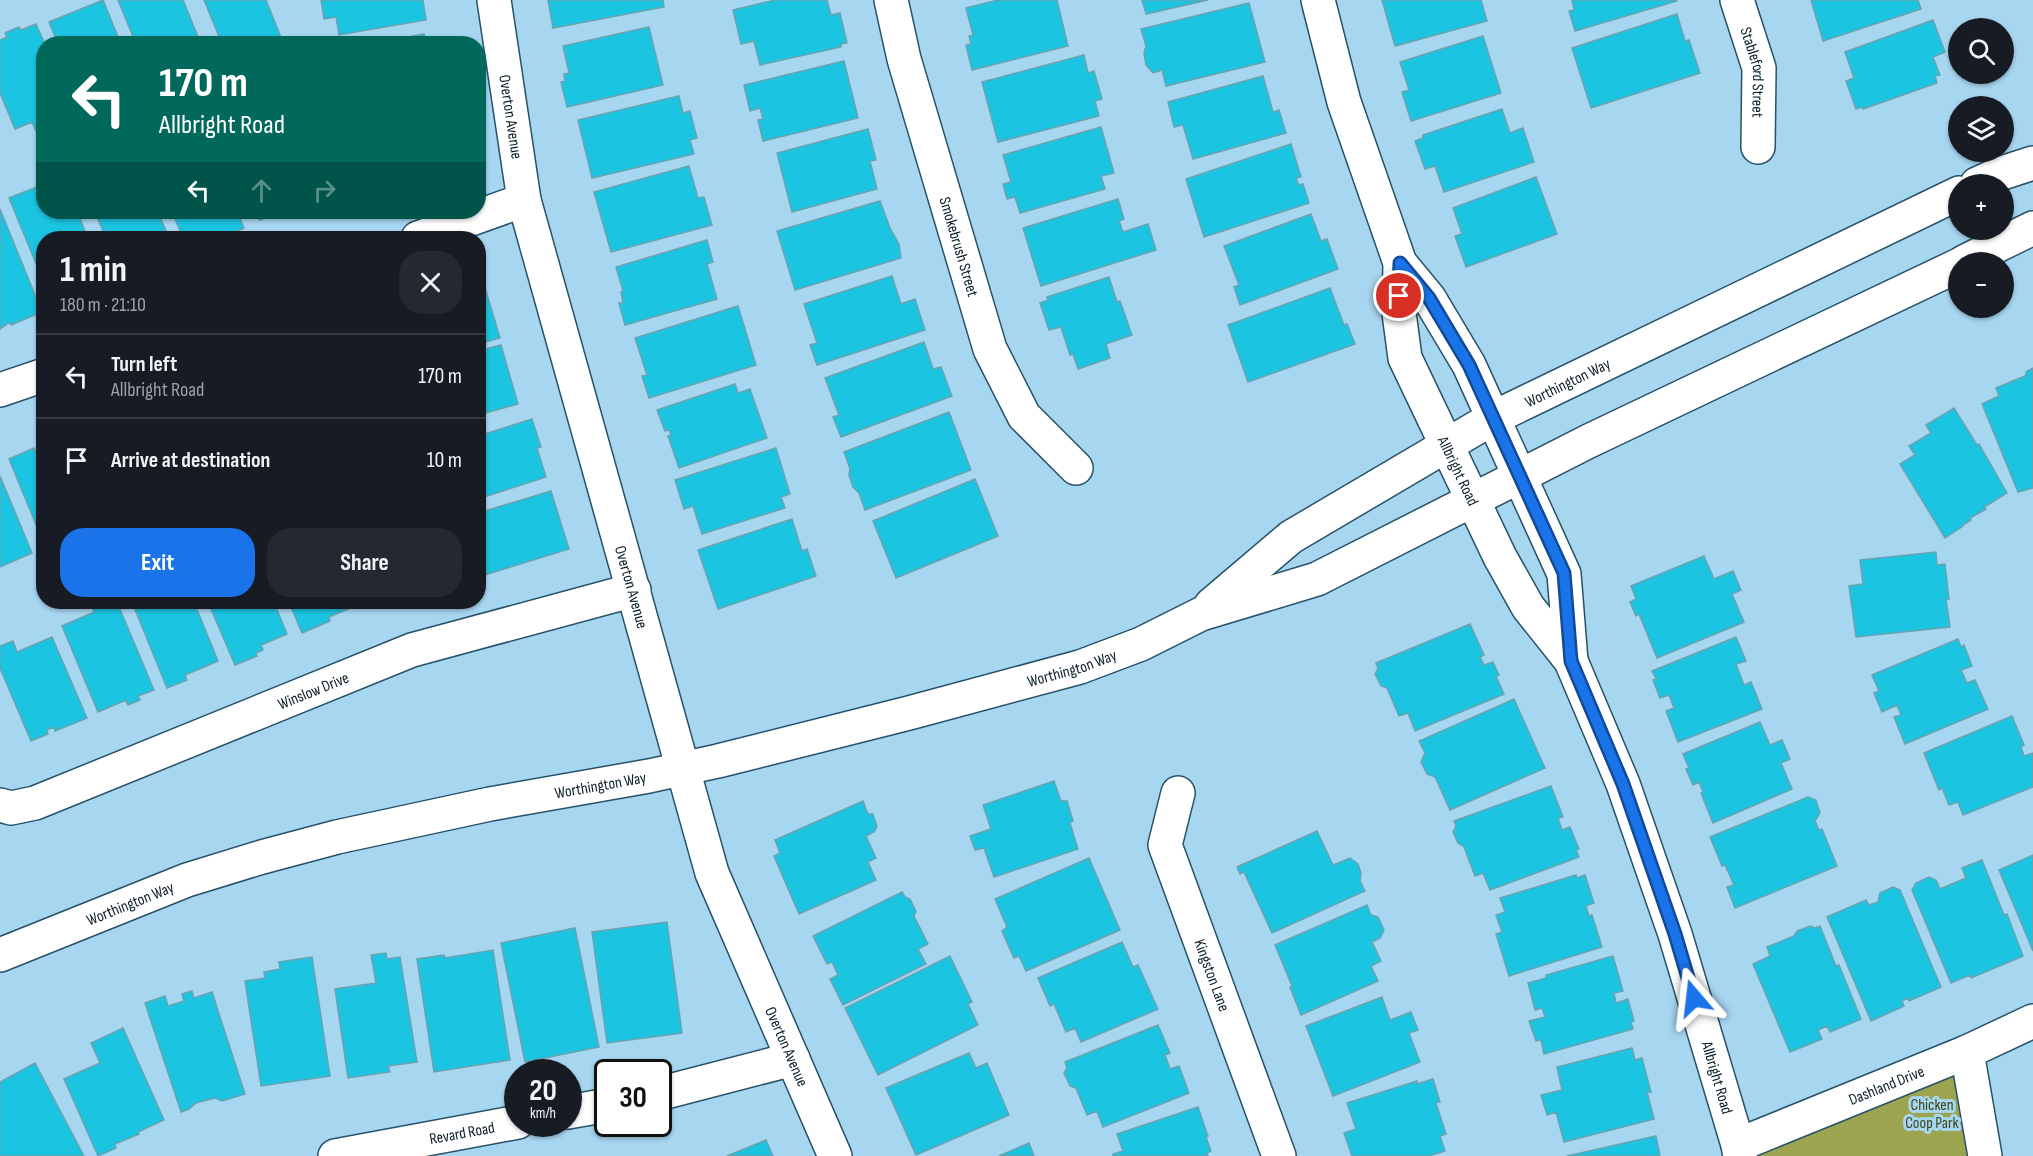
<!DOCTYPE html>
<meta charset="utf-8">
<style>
:root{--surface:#171b24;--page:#242831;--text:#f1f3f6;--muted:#9ea1a6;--line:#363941;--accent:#1a73e8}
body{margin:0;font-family:"Sofia Sans Condensed",sans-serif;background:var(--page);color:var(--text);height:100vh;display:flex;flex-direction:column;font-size:22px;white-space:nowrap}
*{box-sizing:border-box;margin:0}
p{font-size:20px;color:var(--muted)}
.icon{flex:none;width:33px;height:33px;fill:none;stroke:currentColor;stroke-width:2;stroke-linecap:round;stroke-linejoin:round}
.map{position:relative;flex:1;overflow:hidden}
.details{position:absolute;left:36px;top:231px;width:450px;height:378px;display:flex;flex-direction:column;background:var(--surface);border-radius:24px;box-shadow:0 2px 4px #0004}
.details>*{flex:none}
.hud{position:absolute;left:36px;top:36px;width:450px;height:183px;border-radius:24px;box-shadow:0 2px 4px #0004;background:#00695c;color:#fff;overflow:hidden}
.buttons{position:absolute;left:1948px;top:18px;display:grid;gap:12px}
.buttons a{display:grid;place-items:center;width:66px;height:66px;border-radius:50%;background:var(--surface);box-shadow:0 2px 4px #0004;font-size:30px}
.speed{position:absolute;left:504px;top:1059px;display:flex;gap:12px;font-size:30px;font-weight:700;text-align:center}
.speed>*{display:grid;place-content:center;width:78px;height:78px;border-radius:50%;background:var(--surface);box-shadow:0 2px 4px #0004;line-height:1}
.speed small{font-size:15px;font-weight:400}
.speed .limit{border:3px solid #111;border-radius:9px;background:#fff;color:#111}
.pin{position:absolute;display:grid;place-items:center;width:51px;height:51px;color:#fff;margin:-26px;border:3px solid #fff;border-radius:50%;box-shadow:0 2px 6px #0007}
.me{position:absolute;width:66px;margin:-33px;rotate:343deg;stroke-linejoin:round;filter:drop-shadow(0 0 4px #0008)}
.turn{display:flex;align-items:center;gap:21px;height:126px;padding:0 24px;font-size:27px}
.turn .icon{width:78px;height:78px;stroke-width:2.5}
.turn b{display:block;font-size:42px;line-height:51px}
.lanes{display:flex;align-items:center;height:57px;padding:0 24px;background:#0003;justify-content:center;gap:30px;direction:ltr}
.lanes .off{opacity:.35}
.round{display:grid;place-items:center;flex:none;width:63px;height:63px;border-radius:24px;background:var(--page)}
.overview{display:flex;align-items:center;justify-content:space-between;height:102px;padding:0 24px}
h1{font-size:36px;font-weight:700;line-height:45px}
.primary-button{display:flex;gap:12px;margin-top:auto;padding:12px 24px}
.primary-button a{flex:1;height:69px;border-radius:24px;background:var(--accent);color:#fff;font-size:24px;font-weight:700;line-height:69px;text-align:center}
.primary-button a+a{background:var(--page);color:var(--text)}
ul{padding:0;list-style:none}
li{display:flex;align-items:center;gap:18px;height:84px;padding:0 24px;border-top:2px solid var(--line)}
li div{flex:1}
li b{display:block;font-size:22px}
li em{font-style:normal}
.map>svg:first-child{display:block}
.green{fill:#9ca44f}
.building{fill:#1bc4e1;stroke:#6aa3b0;stroke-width:1.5}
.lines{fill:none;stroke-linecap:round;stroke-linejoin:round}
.minor-casing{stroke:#265269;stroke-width:36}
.minor{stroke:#fff;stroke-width:33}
.route-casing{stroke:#114b97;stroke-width:15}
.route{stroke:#1a73e8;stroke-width:10}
.labels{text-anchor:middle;stroke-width:6;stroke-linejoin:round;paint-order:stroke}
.street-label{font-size:16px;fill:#0a1d27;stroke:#a7d6f1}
.park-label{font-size:16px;fill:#414519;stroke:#a7d6f1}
</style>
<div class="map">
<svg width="2033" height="1156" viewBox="0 0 2033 1156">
<rect width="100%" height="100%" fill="#a7d6f1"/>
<path class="green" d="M 1967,1052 L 1985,1156 L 1740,1156 Z"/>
<path class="building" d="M 103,0 L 121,44 L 58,44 L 49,22 Z
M 118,0 L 183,0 L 201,44 L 136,44 Z
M 204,0 L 266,0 L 282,40 L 274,44 L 222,44 Z
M 321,0 L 423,0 L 426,20 L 339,35 L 336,17 L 324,19 Z
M 548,0 L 663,0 L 664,7 L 553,28 Z
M 775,0 L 827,0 L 831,15 L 840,13 L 847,43 L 841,44 L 841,47 L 760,65 L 754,41 L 741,44 L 733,10 Z
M 998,0 L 1057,0 L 1068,46 L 972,70 L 966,45 L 971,44 L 969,36 L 973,35 L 966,8 Z
M 1142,0 L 1208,0 L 1146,14 Z
M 1382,0 L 1481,0 L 1487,21 L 1395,46 Z
M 1572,0 L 1677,0 L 1677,1 L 1575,31 L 1569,11 L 1574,10 Z
M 1811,0 L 1918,0 L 1921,9 L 1823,41 Z
M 1249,3 L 1265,62 L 1166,86 L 1162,70 L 1153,73 L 1146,65 L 1144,53 L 1146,46 L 1141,29 Z
M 1677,14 L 1685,41 L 1689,40 L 1700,73 L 1591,108 L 1572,48 Z
M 1933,20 L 1945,52 L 1933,57 L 1940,75 L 1935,76 L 1937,83 L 1863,109 L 1862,107 L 1856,109 L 1846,81 L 1854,78 L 1845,52 Z
M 36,24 L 45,44 L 44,128 L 36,131 L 32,122 L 15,129 L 0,93 L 0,40 L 7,37 L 5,33 L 19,27 L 21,30 Z
M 649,27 L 663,85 L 567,107 L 561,82 L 565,81 L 564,74 L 569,73 L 563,46 Z
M 424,34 L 426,44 L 372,44 Z
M 1483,36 L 1501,93 L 1411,121 L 1402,92 L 1409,90 L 1400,62 Z
M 1084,55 L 1088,73 L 1094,71 L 1102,99 L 1095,101 L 1099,116 L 998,142 L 982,82 Z
M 844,61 L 858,118 L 763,141 L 758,120 L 763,119 L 760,108 L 750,111 L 744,85 Z
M 1263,76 L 1273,112 L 1279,110 L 1286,133 L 1193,159 L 1183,125 L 1174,127 L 1168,102 Z
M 679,96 L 683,113 L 690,111 L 697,138 L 690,140 L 694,154 L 592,178 L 578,120 Z
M 1502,109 L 1510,133 L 1523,128 L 1534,162 L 1444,192 L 1435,166 L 1425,169 L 1415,141 L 1423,138 L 1423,135 Z
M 1101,127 L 1114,173 L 1101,176 L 1105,189 L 1020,213 L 1015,197 L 1007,199 L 1003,184 L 1011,182 L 1003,155 Z
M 868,129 L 876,160 L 870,161 L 877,189 L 792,212 L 777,153 Z
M 1291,144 L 1301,177 L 1296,178 L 1299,185 L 1303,184 L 1309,203 L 1204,237 L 1186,179 Z
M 689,166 L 698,198 L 704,197 L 712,225 L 611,252 L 594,192 Z
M 1536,177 L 1557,234 L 1466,267 L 1455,236 L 1462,234 L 1453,208 Z
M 44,184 L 44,212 L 77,212 L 88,238 L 44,238 L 44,283 L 9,198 Z
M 1118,199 L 1124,219 L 1119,221 L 1123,232 L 1148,224 L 1156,250 L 1041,286 L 1023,228 Z
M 880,201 L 890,228 L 899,244 L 901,258 L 795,290 L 777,231 Z
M 0,209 L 42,312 L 11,325 L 10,322 L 0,329 Z
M 95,212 L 158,212 L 169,238 L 106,238 Z
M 172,212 L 237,212 L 244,228 L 224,236 L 223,233 L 219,235 L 220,237 L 218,238 L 183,238 Z
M 257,212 L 280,212 L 260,220 Z
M 1311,214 L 1321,241 L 1327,239 L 1338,269 L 1240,305 L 1234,287 L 1239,285 L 1224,246 Z
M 707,240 L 713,262 L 707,264 L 717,299 L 625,325 L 619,303 L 623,303 L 621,292 L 623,291 L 616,267 Z
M 892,276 L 901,304 L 915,299 L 925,330 L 817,365 L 810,345 L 817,343 L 804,304 Z
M 1109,277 L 1117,302 L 1120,301 L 1132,335 L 1106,344 L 1110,358 L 1078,369 L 1073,354 L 1070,355 L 1061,327 L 1049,330 L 1040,303 L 1048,300 L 1047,297 Z
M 483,281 L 500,338 L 478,344 L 478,283 Z
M 1330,288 L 1344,325 L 1347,324 L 1355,344 L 1248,382 L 1228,325 Z
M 738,306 L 756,365 L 649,398 L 642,376 L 647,375 L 635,338 Z
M 924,342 L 933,369 L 941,367 L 952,396 L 841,437 L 833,417 L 839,415 L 825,378 Z
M 501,345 L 518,404 L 478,415 L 478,351 Z
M 2033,368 L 2033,488 L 2018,492 L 1982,404 L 1999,396 L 1996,388 L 2025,376 L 2027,371 Z
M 735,384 L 738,393 L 750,389 L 767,438 L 679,468 L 668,436 L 671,435 L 669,430 L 665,431 L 657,410 Z
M 1954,408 L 1977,445 L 1979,444 L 2007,493 L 1984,507 L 1986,509 L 1970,518 L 1971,520 L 1963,525 L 1963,526 L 1945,538 L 1900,464 L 1915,455 L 1909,446 L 1931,433 L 1926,425 Z
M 949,412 L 971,470 L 865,510 L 859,493 L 853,487 L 849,475 L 850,469 L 844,452 Z
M 532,419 L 541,447 L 537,448 L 546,477 L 478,499 L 478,436 Z
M 34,448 L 36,453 L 44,450 L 44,544 L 9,459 Z
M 776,448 L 790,494 L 781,497 L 785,508 L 702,534 L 693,506 L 684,509 L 675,480 Z
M 0,476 L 32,553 L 0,567 Z
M 975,479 L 998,536 L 896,578 L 873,521 Z
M 551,491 L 569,549 L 478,577 L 478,513 Z
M 792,519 L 802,551 L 807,549 L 816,576 L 718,609 L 698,550 Z
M 1936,552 L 1937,565 L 1945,564 L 1949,599 L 1946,599 L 1950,627 L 1856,637 L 1849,586 L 1863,584 L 1860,560 Z
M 1704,556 L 1714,579 L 1733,571 L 1741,590 L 1732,594 L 1744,622 L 1657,658 L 1639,614 L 1636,616 L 1630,602 L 1636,599 L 1631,586 Z
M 97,602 L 117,602 L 154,690 L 138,696 L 140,700 L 128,705 L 126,700 L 98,712 L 62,626 L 94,612 L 91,604 Z
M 132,602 L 194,602 L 218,661 L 185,675 L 187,680 L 167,688 Z
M 208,602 L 274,602 L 287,634 L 261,645 L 263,650 L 256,653 L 257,656 L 235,665 Z
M 289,602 L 353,602 L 355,606 L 329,617 L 330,621 L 302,633 Z
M 1470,624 L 1484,655 L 1480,657 L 1484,665 L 1493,662 L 1499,675 L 1496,676 L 1504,694 L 1415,731 L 1408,713 L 1399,716 L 1387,688 L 1381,686 L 1375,674 L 1378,669 L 1376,663 Z
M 52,637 L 87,718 L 55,731 L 54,727 L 47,730 L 48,734 L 31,741 L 0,668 L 0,646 L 13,641 L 17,652 Z
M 1736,637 L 1746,661 L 1736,664 L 1744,685 L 1751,682 L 1762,709 L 1678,742 L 1666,711 L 1674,708 L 1669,695 L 1660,698 L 1653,680 L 1656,679 L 1652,671 Z
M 1958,639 L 1961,647 L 1964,645 L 1972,666 L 1961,670 L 1967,683 L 1975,680 L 1988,709 L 1905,744 L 1894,717 L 1901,715 L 1897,705 L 1882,712 L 1874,693 L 1879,691 L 1872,675 Z
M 1514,699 L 1545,768 L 1450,810 L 1435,777 L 1427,774 L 1421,762 L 1425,753 L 1419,741 Z
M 2012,716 L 2024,745 L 2021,747 L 2024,756 L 2033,753 L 2033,787 L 1963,815 L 1958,802 L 1949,805 L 1942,788 L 1939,790 L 1924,753 Z
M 1760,722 L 1770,745 L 1782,740 L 1790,759 L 1781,763 L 1792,789 L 1713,823 L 1701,793 L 1703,792 L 1699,782 L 1693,785 L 1686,769 L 1689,768 L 1683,754 Z
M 1054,781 L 1061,801 L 1067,801 L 1073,821 L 1070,823 L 1078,849 L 994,877 L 984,848 L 975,850 L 970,836 L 991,829 L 983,805 Z
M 1551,786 L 1563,817 L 1558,818 L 1562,830 L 1570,827 L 1579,849 L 1576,850 L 1579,857 L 1490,890 L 1483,873 L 1475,876 L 1464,847 L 1458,843 L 1453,832 L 1456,826 L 1454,821 Z
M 1808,797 L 1816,800 L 1820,813 L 1815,821 L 1819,830 L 1822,829 L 1837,866 L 1735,908 L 1727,887 L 1734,885 L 1725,865 L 1722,866 L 1710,837 Z
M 863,801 L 868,814 L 873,814 L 877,827 L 874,832 L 866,836 L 876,858 L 868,862 L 876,880 L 799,914 L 774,856 L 780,853 L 775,840 Z
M 1317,831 L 1333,865 L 1350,858 L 1358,864 L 1361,873 L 1360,881 L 1365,891 L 1272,933 L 1244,872 L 1240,874 L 1237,867 Z
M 2033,855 L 2033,951 L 1999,870 Z
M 1089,858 L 1120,930 L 1026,971 L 1019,956 L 1014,958 L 1002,931 L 1007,927 L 995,899 Z
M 1982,860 L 2004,915 L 2007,914 L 2023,956 L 1971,978 L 1970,975 L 1951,983 L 1912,890 L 1916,883 L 1929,877 L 1936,880 L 1940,889 L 1966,878 L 1962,868 Z
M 1576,875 L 1577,878 L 1585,875 L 1594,903 L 1586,906 L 1589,916 L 1592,915 L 1602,947 L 1509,976 L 1496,934 L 1502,932 L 1496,915 L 1505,912 L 1500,898 Z
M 1893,887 L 1900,890 L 1941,987 L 1909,1001 L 1908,998 L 1902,1001 L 1904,1006 L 1871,1021 L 1827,917 L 1866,900 L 1869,905 L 1878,902 L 1880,893 Z
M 902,892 L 905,897 L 910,899 L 916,911 L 914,916 L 928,944 L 918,949 L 926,964 L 843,1005 L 830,979 L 838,975 L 832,962 L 827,964 L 813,936 Z
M 1367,905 L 1371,915 L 1378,917 L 1384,930 L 1380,938 L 1372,942 L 1381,961 L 1371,966 L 1378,981 L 1301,1015 L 1290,987 L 1292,986 L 1275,945 Z
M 667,922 L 682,1033 L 607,1043 L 592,932 Z
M 1810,926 L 1815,928 L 1820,926 L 1836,966 L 1839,965 L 1861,1019 L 1830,1032 L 1827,1026 L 1818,1030 L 1822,1039 L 1790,1052 L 1753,964 L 1770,956 L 1767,947 L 1794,936 L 1797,931 Z
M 575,928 L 599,1047 L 525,1062 L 501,943 Z
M 1122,942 L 1133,967 L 1138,965 L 1158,1009 L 1081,1042 L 1075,1028 L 1066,1032 L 1054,1004 L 1050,1006 L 1038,978 Z
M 493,950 L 510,1060 L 434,1072 L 417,959 L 444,955 L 445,958 Z
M 386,953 L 387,959 L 400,957 L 417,1062 L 388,1066 L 390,1072 L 348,1078 L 335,989 L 376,983 L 371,955 Z
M 950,956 L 972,1002 L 968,1004 L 978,1025 L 878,1075 L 845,1008 Z
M 1613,956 L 1623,991 L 1614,993 L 1616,1003 L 1628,999 L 1634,1021 L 1631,1022 L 1633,1029 L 1544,1054 L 1541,1040 L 1536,1041 L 1529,1021 L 1545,1017 L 1542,1008 L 1535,1010 L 1528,983 L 1546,978 L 1546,975 Z
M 312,957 L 330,1076 L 261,1086 L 245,981 L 265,978 L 264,972 L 280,969 L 279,962 Z
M 192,991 L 194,998 L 212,992 L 245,1094 L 222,1101 L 215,1098 L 196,1103 L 189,1109 L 181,1112 L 145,1003 L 165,996 L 168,1006 L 184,1001 L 182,994 Z
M 1382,997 L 1390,1020 L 1411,1012 L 1418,1030 L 1409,1033 L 1420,1062 L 1333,1096 L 1306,1026 Z
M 1158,1025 L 1170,1053 L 1165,1055 L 1170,1069 L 1179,1066 L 1189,1093 L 1103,1127 L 1097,1111 L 1087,1115 L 1076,1088 L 1070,1086 L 1064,1073 L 1067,1068 L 1065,1062 Z
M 123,1028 L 164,1120 L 138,1132 L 139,1134 L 115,1144 L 116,1148 L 98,1156 L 64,1079 L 100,1063 L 91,1043 Z
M 1632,1048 L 1635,1060 L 1642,1058 L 1651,1092 L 1647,1092 L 1654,1119 L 1564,1142 L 1556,1112 L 1547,1115 L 1541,1095 L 1562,1090 L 1557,1067 Z
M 969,1053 L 976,1068 L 987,1063 L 1009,1115 L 916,1155 L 886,1088 Z
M 35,1063 L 84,1156 L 0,1156 L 0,1082 Z
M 1433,1079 L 1440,1102 L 1436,1103 L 1446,1134 L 1440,1136 L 1445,1151 L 1429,1156 L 1352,1156 L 1344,1133 L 1356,1129 L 1347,1103 L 1417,1081 L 1417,1084 Z
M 1198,1107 L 1208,1136 L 1206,1137 L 1211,1151 L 1207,1153 L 1208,1156 L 1113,1156 L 1113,1154 L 1123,1151 L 1117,1134 Z
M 1656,1136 L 1660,1156 L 1567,1156 Z
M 766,1140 L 773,1156 L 727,1156 Z
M 1029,1143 L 1034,1156 L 999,1156 Z"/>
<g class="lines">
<defs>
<g id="minor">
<path id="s1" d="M 494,0 L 524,200 L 712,873 L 835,1156"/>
<path id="s2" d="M 891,0 L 904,59 L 990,349 L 1024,416 L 1076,468"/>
<path id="s3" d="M 1318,0 L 1344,102 L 1400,263 L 1399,313 L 1405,358 L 1500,557 L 1528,607 L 1571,661 L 1623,784 L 1675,934 L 1738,1145 L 1740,1156"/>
<path id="s4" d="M 1737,0 L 1759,68 L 1758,147"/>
<path d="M 1977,184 L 1999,174 L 2033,163"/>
<path d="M 418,238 L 524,200"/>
<path d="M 1964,262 L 2033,228"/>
<path d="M 1400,263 L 1429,298 L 1469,365 L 1564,574 L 1571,661"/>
<path d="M 0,390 L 44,375"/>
<path id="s5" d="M 1211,605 L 1291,537 L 1493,418 L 1959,193"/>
<path id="s6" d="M 1178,793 L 1165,845 L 1279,1156"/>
<path id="s7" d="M 0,805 L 11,808 L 35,803 L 412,650 L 634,590"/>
<path id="s8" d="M 0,955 L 187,880 L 262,857 L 337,837 L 490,804 L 649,776 L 718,761 L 909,713 L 1080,667 L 1141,644 L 1201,614 L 1317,579 L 1589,441 L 1959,265"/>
<path d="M 1967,1052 L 1985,1156"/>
<path d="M 658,1094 L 793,1059"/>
<path d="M 568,1112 L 608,1105"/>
<path id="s9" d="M 1738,1145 L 1967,1052 L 2033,1021"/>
<path id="s10" d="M 335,1156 L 518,1122"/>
</g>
</defs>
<use href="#minor" class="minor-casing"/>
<use href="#minor" class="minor"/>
</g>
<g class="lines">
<defs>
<path id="route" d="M 1399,296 L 1400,263 L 1429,298 L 1469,365 L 1564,573 L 1571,661 L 1623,784 L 1675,934 L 1694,998"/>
</defs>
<use href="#route" class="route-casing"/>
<use href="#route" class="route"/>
</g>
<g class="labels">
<g class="street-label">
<text dy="6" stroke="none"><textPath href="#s4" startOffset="75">Stableford Street</textPath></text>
<text dy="6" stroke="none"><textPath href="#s1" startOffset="118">Overton Avenue</textPath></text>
<text dy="6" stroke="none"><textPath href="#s2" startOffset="256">Smokebrush Street</textPath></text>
<text dy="6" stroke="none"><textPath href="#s5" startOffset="422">Worthington Way</textPath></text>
<text dy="6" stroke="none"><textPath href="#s3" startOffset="496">Allbright Road</textPath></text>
<text dy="6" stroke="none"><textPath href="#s1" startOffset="604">Overton Avenue</textPath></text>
<text dy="6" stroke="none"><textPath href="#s8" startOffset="1112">Worthington Way</textPath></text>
<text dy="6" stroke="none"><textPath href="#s7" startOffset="336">Winslow Drive</textPath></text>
<text dy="6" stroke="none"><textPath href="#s8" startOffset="626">Worthington Way</textPath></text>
<text dy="6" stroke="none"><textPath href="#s8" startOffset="140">Worthington Way</textPath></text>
<text dy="6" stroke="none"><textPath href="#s6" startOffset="192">Kingston Lane</textPath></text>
<text dy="6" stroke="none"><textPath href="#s1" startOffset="1090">Overton Avenue</textPath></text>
<text dy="6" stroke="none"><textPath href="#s3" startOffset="1160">Allbright Road</textPath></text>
<text dy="6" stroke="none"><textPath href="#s9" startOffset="160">Dashland Drive</textPath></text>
<text dy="6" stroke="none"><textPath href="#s10" startOffset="129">Revard Road</textPath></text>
</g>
<g class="park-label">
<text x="1932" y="1110">Chicken<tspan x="1932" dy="18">Coop Park</tspan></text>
</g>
</g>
</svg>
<div class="buttons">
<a><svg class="icon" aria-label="search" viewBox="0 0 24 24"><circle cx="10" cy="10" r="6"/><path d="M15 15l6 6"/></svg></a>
<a><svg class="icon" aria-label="layers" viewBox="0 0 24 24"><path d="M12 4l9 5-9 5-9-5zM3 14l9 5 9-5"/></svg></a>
<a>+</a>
<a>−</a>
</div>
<div class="speed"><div>20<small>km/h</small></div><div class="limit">30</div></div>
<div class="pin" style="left:1399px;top:296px;background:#d93025"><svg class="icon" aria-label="arrive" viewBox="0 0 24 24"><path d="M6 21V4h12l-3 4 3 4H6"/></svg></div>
<svg class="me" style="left:1694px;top:998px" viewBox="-20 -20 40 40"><path d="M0-17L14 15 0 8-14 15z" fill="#1a73e8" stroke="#fff" stroke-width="4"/></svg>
<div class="hud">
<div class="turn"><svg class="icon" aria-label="left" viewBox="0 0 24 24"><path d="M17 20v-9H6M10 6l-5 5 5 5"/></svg><div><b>170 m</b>Allbright Road</div></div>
<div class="lanes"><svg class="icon" aria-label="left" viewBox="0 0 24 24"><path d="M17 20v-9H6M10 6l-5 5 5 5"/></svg><svg class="icon off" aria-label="ahead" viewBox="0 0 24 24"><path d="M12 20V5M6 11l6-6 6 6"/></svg><svg class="icon off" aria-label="right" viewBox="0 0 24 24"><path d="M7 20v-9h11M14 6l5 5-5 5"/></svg></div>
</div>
<section class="details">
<div class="overview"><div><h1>1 min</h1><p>180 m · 21:10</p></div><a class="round"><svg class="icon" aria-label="close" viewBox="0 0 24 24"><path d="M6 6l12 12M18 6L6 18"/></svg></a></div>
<ul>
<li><svg class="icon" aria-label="left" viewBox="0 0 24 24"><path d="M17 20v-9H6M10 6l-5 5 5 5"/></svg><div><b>Turn left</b><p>Allbright Road</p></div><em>170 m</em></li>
<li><svg class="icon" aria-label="arrive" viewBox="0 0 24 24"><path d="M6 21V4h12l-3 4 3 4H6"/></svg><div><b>Arrive at destination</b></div><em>10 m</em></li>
</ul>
<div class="primary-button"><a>Exit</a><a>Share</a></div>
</section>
</div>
